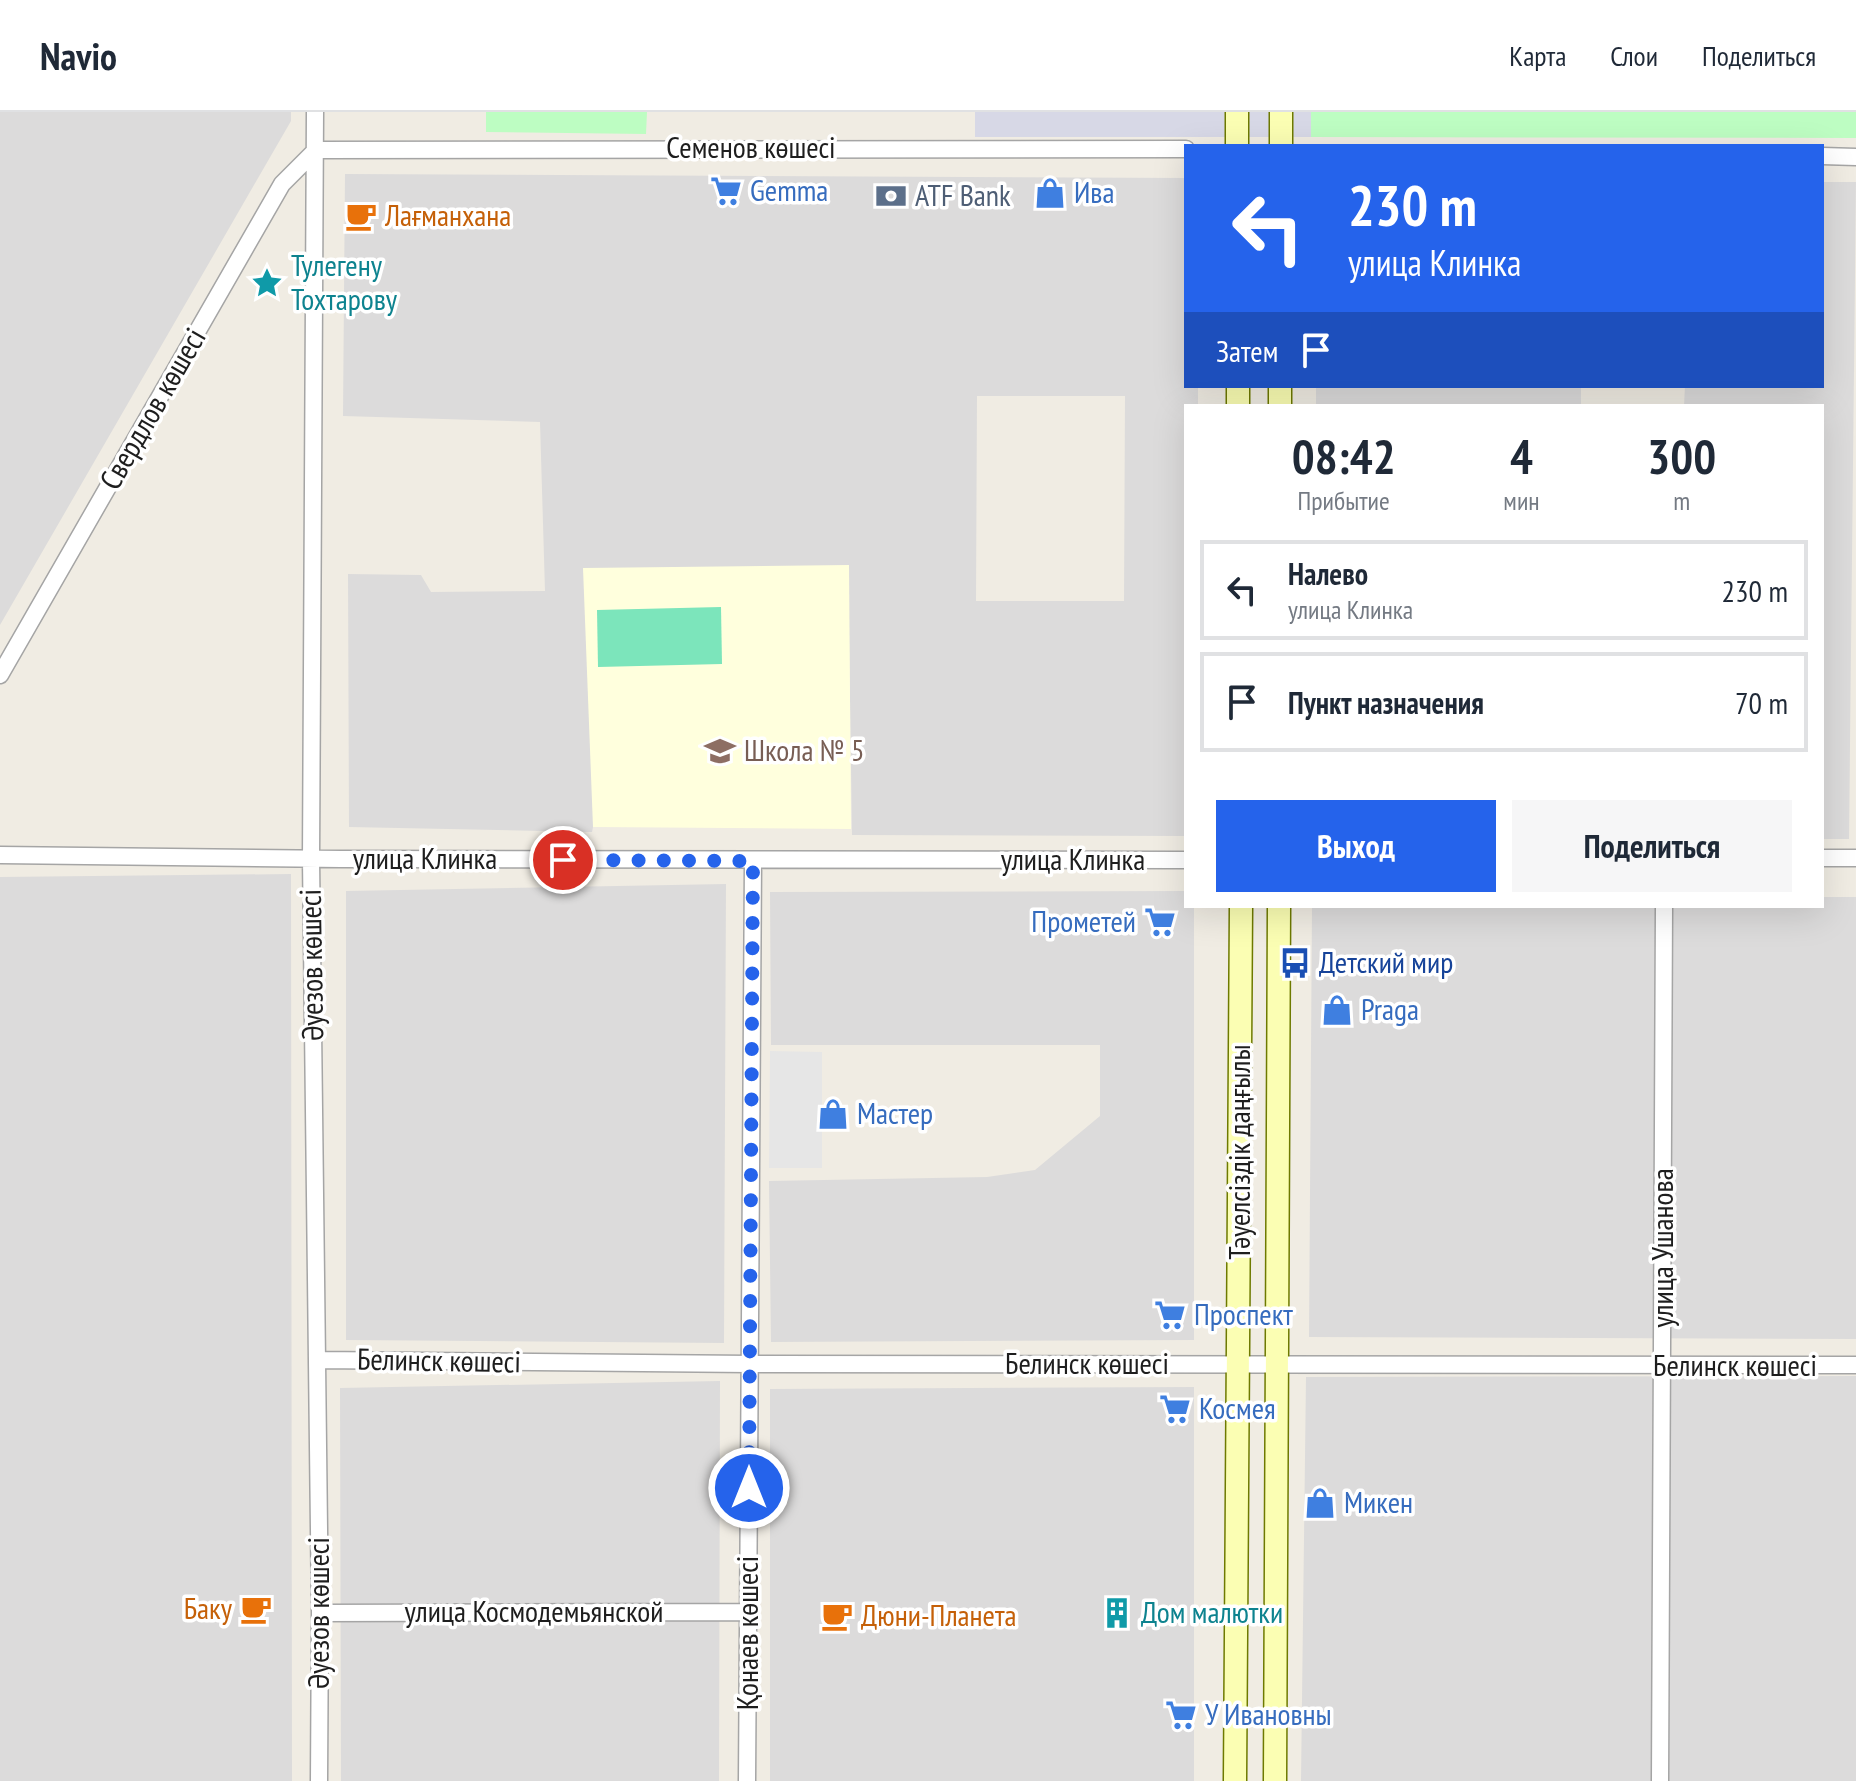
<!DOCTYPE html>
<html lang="ru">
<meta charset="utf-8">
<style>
:root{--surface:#fff;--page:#f6f6f7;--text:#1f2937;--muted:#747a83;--line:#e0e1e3;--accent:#2563eb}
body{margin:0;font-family:"PT Sans Narrow",sans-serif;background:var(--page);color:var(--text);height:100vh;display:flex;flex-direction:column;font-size:30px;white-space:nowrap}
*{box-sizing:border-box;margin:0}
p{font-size:26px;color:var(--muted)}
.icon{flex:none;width:44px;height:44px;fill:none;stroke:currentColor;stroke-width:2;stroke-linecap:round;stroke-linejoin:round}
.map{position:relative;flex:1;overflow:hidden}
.side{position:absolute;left:1184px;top:292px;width:640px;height:504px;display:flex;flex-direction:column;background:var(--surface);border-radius:0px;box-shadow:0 8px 32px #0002}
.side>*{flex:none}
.hud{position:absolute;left:1184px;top:32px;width:640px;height:244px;border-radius:0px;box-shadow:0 8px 32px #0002;background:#2563eb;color:#fff;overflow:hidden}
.pin{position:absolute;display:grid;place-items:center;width:68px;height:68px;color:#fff;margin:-34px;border:4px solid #fff;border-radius:50%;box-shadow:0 2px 8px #0007}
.me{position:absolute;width:88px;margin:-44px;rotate:0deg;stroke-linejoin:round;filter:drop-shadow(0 0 6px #0008)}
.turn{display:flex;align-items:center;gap:28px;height:168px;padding:0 32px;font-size:36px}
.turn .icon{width:104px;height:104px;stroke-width:2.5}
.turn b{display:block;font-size:56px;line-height:68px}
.then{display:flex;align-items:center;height:76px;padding:0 32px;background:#0003;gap:16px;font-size:30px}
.eta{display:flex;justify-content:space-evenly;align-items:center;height:136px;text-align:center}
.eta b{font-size:48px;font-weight:700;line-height:56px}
.primary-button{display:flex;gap:16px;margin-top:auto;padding:16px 32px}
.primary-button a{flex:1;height:92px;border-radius:0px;background:var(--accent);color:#fff;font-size:32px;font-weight:700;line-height:92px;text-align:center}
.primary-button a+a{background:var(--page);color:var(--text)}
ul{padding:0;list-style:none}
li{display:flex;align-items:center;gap:24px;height:100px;margin:0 16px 12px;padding:0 16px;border:4px solid var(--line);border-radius:0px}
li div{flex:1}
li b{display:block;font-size:30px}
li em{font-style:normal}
header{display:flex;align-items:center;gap:48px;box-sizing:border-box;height:112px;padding:0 40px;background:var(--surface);border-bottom:2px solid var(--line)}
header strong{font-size:38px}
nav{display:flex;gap:44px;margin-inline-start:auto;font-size:28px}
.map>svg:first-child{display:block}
.residential{fill:#dcdbdb;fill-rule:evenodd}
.education{fill:#ffd}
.park{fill:#bdfdc2}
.pitch{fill:#7ce5bb}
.parking{fill:#e6e6e6}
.plaza{fill:#d7d8e6}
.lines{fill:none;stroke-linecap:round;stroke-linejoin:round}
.street-casing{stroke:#a5a5a5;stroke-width:19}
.secondary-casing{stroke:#6e7a00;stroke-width:25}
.street{stroke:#fff;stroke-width:16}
.secondary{stroke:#fbfeb3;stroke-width:22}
.route{stroke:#2563eb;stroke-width:14;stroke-dasharray:0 25.2}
.labels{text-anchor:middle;stroke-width:7;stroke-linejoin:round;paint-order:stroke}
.street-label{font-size:30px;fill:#1e1e1e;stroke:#fff}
.shop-label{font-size:30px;fill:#366cbe;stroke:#fff;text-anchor:start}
.service-label{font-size:30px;fill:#4e5e75;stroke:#fff;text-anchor:start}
.food-label{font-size:30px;fill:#c56008;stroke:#fff;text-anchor:start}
.culture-label{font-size:30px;fill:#0d838f;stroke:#fff;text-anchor:start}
.education-label{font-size:30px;fill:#785e54;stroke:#fff;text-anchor:start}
.transit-label{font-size:30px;fill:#164399;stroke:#fff;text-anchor:start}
</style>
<header>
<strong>Navio</strong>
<nav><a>Карта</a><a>Слои</a><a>Поделиться</a></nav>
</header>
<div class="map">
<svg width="1856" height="1669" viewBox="0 0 1856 1669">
<rect width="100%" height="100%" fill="#f0ece3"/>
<path class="residential" d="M 0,0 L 291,0 L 291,9 L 0,513 Z
M 345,62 L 1186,66 L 1186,274 L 1198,274 L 1198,294 L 1186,294 L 1186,724 L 852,723 L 848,453 L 593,715 L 592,720 L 349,715 L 348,462 L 421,463 L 431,480 L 545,479 L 540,310 L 343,304 ZM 977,284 L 1125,284 L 1124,489 L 976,489 Z
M 1822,70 L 1856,70 L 1849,727 L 1822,727 L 1822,294 L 1684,294 L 1685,274 L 1822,274 Z
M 1316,274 L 1581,274 L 1581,294 L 1316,294 Z
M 291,762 L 292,1669 L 0,1669 L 0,765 Z
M 726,772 L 724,1231 L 346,1228 L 346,779 Z
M 1186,779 L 1186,794 L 1194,794 L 1194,1228 L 771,1230 L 769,1069 L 987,1065 L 1035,1058 L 1100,1004 L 1100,933 L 771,933 L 770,780 Z
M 1822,785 L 1856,785 L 1856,1227 L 1309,1225 L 1312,794 L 1822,794 Z
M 1856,1264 L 1856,1669 L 1301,1669 L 1306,1265 Z
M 720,1269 L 719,1669 L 341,1669 L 340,1276 Z
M 1194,1275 L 1194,1669 L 770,1669 L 770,1277 Z"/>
<path class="education" d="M 849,453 L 851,717 L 593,715 L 583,456 Z"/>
<path class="park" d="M 486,0 L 647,0 L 646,22 L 486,20 Z
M 1311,0 L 1856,0 L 1856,26 L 1311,25 Z"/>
<path class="pitch" d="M 721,495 L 722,552 L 598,555 L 597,498 Z"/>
<path class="parking" d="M 770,939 L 822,940 L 822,1056 L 769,1056 Z"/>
<path class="plaza" d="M 975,0 L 1311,0 L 1311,25 L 975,25 Z"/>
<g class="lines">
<defs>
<path id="street" d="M 315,0 L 311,747 L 320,1501 L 319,1669
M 316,38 L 1186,37
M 1822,44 L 1856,45
M 0,563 L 282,72 L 316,38
M 0,743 L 341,747 L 1186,748
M 1822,746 L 1856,746
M 317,1248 L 750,1252 L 1856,1253
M 320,1501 L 748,1500
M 747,1669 L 753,749
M 1660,1669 L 1664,794"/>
<path id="secondary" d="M 1237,0 L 1237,34
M 1281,34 L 1281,0
M 1238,274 L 1238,294
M 1280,294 L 1280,274
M 1235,1669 L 1241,794
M 1275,1669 L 1279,794"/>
</defs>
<use href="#street" class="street-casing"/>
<use href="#secondary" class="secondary-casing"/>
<use href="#street" class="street"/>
<use href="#secondary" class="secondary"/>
</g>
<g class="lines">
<path class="route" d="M 563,748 L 753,749 L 749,1376"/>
</g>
<defs>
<symbol id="supermarket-bare" viewBox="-9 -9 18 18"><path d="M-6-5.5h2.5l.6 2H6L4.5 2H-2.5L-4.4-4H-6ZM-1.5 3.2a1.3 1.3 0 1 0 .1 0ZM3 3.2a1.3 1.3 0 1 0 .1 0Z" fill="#3f7fe0" stroke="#fff" stroke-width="2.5" paint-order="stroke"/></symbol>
<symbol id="shop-bare" viewBox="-9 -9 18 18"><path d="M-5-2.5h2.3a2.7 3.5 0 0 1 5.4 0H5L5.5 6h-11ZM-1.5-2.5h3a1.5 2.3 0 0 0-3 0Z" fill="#3f7fe0" stroke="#fff" stroke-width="2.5" paint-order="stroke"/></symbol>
<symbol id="bank-bare" viewBox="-9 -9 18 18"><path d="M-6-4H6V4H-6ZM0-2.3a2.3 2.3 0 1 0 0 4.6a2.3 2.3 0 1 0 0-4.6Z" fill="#5c6f8a" stroke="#fff" stroke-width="2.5" paint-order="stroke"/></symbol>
<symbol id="cafe-bare" viewBox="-9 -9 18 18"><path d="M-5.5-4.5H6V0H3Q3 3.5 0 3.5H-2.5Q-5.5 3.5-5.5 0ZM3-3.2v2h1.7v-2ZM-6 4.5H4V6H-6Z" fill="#e8710a" stroke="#fff" stroke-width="2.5" paint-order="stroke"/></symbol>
<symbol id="sight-bare" viewBox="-9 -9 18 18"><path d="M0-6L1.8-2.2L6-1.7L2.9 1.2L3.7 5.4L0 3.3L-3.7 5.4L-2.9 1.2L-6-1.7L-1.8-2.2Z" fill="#0f9aa8" stroke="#fff" stroke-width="2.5" paint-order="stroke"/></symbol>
<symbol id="school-bare" viewBox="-9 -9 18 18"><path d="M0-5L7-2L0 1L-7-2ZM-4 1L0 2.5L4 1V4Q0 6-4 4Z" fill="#8d6e63" stroke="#fff" stroke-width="2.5" paint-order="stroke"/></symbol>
<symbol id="bus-bare" viewBox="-9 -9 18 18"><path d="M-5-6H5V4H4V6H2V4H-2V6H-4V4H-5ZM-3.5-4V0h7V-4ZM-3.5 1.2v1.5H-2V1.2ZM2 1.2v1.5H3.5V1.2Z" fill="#1a4fb4" stroke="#fff" stroke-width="2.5" paint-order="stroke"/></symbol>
<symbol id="building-bare" viewBox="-9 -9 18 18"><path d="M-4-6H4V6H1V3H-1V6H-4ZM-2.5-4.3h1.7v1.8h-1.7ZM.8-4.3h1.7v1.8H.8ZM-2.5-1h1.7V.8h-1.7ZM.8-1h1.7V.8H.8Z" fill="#0f9aa8" stroke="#fff" stroke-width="2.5" paint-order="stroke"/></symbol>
</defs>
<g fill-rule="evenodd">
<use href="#supermarket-bare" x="704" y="57" width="44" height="44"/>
<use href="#shop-bare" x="1028" y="59" width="44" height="44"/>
<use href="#bank-bare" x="869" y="62" width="44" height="44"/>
<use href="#cafe-bare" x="339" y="82" width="44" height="44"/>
<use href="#sight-bare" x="245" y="149" width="44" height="44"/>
<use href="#school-bare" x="698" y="617" width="44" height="44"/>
<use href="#supermarket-bare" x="1138" y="788" width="44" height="44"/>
<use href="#bus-bare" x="1273" y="829" width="44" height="44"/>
<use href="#shop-bare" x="1315" y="876" width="44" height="44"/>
<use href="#shop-bare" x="811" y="980" width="44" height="44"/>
<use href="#supermarket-bare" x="1148" y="1181" width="44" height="44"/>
<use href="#supermarket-bare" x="1153" y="1275" width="44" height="44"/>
<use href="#shop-bare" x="1298" y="1369" width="44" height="44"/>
<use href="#cafe-bare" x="234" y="1475" width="44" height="44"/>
<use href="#building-bare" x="1095" y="1479" width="44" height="44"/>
<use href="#cafe-bare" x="815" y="1482" width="44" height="44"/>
<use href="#supermarket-bare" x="1159" y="1581" width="44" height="44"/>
</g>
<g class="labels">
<g class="street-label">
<text x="751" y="46">Семенов көшесі</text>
<text transform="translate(153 297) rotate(-60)" y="10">Свердлов көшесі</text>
<text x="425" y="757">улица Клинка</text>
<text x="1073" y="758">улица Клинка</text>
<text transform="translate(312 853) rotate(-91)" y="10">Әуезов көшесі</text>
<text transform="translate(1240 1040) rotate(-90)" y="10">Тәуелсіздік даңғылы</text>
<text transform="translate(1663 1136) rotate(-90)" y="10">улица Ушанова</text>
<text transform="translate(439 1249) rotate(1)" y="10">Белинск көшесі</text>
<text x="1087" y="1262">Белинск көшесі</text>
<text x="1735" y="1264">Белинск көшесі</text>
<text x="534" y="1510">улица Космодемьянской</text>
<text transform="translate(319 1501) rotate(-90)" y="10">Әуезов көшесі</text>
<text transform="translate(748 1521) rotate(-90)" y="10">Қонаев көшесі</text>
</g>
<g class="shop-label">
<text x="750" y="89">Gemma</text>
<text x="1074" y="91">Ива</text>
<text x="1136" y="820" text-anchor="end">Прометей</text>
<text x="1361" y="908">Praga</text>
<text x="857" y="1012">Мастер</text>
<text x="1194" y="1213">Проспект</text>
<text x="1199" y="1307">Космея</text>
<text x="1344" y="1401">Микен</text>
<text x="1205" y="1613">У Ивановны</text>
</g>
<g class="service-label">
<text x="915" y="94">ATF Bank</text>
</g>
<g class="food-label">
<text x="385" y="114">Лағманхана</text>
<text x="232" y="1507" text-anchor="end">Баку</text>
<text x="861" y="1514">Дюни-Планета</text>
</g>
<g class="culture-label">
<text x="291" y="164">Тулегену<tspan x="291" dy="34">Тохтарову</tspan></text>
<text x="1141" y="1511">Дом малютки</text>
</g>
<g class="education-label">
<text x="744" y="649">Школа № 5</text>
</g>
<g class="transit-label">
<text x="1319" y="861">Детский мир</text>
</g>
</g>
</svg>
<div class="pin" style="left:563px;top:748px;background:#d93025"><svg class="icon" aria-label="arrive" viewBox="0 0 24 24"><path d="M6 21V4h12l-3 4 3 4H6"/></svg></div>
<svg class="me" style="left:749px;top:1376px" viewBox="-20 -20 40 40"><circle r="17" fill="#2563eb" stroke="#fff" stroke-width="3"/><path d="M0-11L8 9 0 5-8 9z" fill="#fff"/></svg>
<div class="hud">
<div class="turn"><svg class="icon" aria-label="left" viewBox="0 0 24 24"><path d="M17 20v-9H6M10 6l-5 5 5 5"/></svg><div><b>230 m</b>улица Клинка</div></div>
<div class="then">Затем<svg class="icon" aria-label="arrive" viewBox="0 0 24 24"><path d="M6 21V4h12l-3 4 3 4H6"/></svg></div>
</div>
<section class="side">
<div class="eta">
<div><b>08:42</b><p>Прибытие</p></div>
<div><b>4</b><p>мин</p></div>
<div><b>300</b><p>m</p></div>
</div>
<ul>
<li><svg class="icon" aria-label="left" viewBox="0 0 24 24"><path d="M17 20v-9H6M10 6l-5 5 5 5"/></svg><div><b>Налево</b><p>улица Клинка</p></div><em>230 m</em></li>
<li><svg class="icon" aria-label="arrive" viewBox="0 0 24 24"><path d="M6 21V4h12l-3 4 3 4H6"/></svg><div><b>Пункт назначения</b></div><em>70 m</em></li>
</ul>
<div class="primary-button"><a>Выход</a><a>Поделиться</a></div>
</section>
</div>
